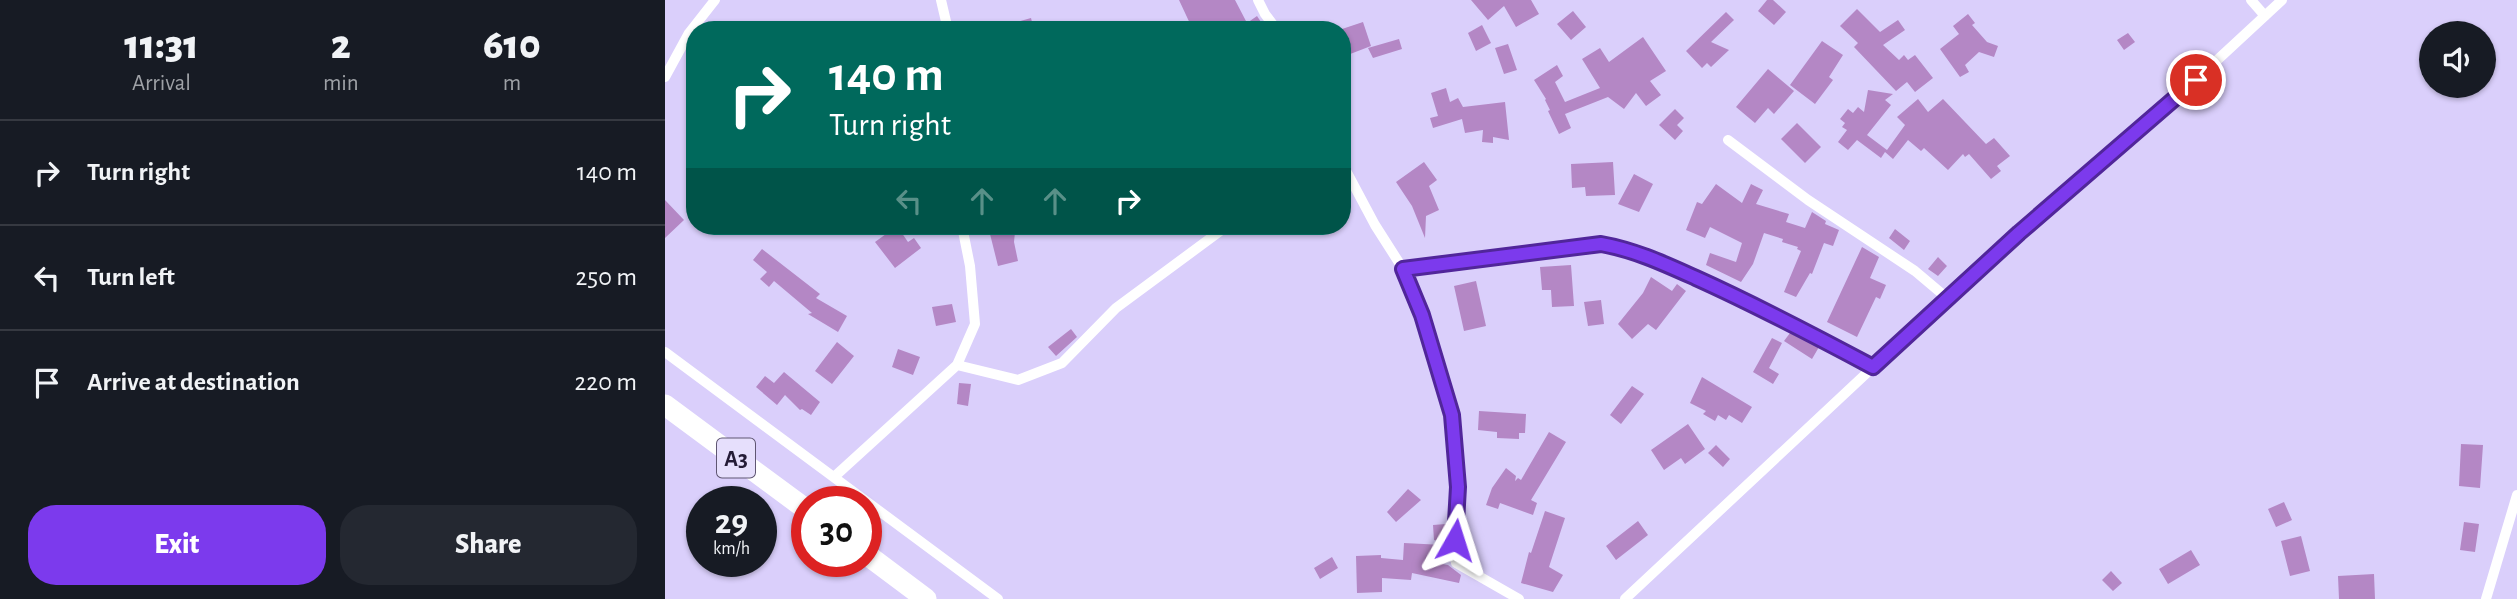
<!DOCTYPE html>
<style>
:root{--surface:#171b24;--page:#242831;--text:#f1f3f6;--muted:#9ea1a6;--line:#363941;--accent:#7c3aed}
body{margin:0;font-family:"Alegreya Sans",sans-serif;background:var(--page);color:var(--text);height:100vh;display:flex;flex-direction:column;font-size:26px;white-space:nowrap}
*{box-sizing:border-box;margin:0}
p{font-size:23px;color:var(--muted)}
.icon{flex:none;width:38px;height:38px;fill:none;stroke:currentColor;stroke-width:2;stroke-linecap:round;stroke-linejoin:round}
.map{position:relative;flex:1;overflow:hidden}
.drawer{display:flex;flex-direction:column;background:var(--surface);width:665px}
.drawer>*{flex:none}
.banner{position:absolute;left:21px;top:21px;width:665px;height:214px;border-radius:28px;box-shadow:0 2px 5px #0004;background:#00695c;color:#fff;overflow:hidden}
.buttons{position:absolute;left:1754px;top:21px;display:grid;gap:14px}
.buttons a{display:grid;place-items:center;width:77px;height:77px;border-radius:50%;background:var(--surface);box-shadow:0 2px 5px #0004;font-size:35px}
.speed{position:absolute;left:21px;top:486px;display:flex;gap:14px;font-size:35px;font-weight:700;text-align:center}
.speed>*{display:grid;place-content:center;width:91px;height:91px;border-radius:50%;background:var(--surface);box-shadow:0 2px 5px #0004;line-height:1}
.speed small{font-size:18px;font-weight:400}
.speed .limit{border:10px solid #d22;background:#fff;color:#111}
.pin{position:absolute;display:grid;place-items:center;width:60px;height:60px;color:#fff;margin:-30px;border:4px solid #fff;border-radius:50%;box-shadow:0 2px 7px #0007}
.me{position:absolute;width:77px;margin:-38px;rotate:6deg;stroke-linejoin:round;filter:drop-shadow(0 0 5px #0008)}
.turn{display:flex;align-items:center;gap:24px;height:147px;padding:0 28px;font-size:32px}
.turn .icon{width:91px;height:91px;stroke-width:2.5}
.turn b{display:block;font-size:49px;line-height:60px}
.lanes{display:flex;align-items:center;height:66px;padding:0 28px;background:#0003;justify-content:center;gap:35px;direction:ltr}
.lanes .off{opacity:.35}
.eta{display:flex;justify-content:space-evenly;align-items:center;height:119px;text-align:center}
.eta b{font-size:42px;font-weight:800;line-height:49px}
.cta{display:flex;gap:14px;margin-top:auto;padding:14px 28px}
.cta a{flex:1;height:80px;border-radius:28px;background:var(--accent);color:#fff;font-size:28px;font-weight:800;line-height:80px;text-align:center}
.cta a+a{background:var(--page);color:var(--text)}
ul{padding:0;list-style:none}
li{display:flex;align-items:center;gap:21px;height:105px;padding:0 28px;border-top:2px solid var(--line)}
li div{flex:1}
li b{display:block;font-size:26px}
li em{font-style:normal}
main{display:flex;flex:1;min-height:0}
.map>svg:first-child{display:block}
.building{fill:#b487c5}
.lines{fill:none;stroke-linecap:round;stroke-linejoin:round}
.street{stroke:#fff;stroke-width:10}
.highway{stroke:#fff;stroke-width:21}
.route-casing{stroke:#51269a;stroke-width:18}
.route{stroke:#7c3aed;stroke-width:12}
.labels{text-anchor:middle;stroke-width:7;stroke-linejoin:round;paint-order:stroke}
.shield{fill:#e6dffc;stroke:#5f5672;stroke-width:2}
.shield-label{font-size:23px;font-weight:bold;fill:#251c37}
</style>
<main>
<section class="drawer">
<div class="eta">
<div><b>11:31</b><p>Arrival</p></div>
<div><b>2</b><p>min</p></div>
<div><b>610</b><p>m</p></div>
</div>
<ul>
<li><svg class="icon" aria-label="right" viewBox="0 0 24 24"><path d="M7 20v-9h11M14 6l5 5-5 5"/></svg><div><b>Turn right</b></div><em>140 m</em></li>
<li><svg class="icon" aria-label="left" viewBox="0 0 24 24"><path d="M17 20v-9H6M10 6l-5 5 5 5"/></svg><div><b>Turn left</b></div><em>250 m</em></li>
<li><svg class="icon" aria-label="arrive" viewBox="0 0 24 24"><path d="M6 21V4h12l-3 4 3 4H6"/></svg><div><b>Arrive at destination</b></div><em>220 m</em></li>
</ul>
<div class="cta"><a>Exit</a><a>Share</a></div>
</section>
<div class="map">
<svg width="1852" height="599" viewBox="0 0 1852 599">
<rect width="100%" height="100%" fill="#dacffb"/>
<path class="building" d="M 514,0 L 570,0 L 582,23 L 592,16 L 598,25 L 592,30 L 528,30 Z
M 806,0 L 866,0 L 874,14 L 851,27 L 839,6 L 823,20 Z
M 1102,0 L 1108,0 L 1121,12 L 1109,25 L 1093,11 Z
M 1192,9 L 1215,32 L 1233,20 L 1240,30 L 1218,45 L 1234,60 L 1239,55 L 1243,60 L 1250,55 L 1268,78 L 1250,92 L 1242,82 L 1231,91 L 1189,47 L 1193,43 L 1175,26 Z
M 908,11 L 921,27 L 906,40 L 892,24 Z
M 1061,12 L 1069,20 L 1046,42 L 1064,50 L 1046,67 L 1042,63 L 1037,68 L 1021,51 Z
M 1303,14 L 1310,23 L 1307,25 L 1322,42 L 1333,46 L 1329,57 L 1314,52 L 1300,65 L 1304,72 L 1295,77 L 1275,49 L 1294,34 L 1288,26 Z
M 366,18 L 369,30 L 335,30 L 335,27 Z
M 698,22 L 706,46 L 680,56 L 677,29 Z
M 817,25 L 826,43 L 811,51 L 803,33 Z
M 1463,33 L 1470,42 L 1459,50 L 1452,40 Z
M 978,37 L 1001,71 L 985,81 L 996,95 L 981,106 L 971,93 L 959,109 L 943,97 L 900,114 L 906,128 L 894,134 L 883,111 L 885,110 L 880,100 L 881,99 L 869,80 L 892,65 L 898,76 L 890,82 L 900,102 L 935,88 L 917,59 L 935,48 L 944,62 Z
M 734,39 L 737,49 L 708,58 L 703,48 Z
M 1157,41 L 1178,55 L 1164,77 L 1168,80 L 1150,104 L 1125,85 Z
M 843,44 L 852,70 L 839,74 L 830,48 Z
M 1103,69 L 1129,91 L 1109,114 L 1103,108 L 1090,123 L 1071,107 Z
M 781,88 L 785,102 L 793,98 L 798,107 L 840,102 L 844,140 L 828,137 L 828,143 L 817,142 L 818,130 L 800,133 L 797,119 L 768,128 L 765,118 L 773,116 L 766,93 Z
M 1203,90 L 1228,94 L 1220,100 L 1226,105 L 1202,135 L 1222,150 L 1240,125 L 1232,117 L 1253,99 L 1263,112 L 1278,99 L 1321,144 L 1329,138 L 1345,156 L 1332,166 L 1336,171 L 1326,179 L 1304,154 L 1300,157 L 1298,154 L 1283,170 L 1259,148 L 1256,151 L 1243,140 L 1228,159 L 1220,152 L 1216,158 L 1192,140 L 1183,150 L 1173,142 L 1182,130 L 1177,127 L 1180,123 L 1175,119 L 1183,109 L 1188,113 L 1193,107 L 1199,112 Z
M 1010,109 L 1019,118 L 1012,125 L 1018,131 L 1010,140 L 994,125 Z
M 1132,123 L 1156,147 L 1140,163 L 1116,139 Z
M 759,162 L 772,180 L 764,186 L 774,210 L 761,216 L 760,238 L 747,206 L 731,182 Z
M 948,162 L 950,195 L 921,196 L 920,187 L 907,188 L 906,164 Z
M 969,174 L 988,184 L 974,212 L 953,204 Z
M 1051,184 L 1077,203 L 1086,184 L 1098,190 L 1091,204 L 1124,214 L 1121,222 L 1140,228 L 1147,212 L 1161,221 L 1160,224 L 1174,230 L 1168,246 L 1159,243 L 1147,274 L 1145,273 L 1131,297 L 1119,292 L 1136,251 L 1132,249 L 1133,247 L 1117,242 L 1118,239 L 1099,233 L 1088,264 L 1076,282 L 1041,265 L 1045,253 L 1071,262 L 1077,243 L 1045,227 L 1040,238 L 1021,230 L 1032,202 L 1037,204 Z
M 0,200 L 19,220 L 0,238 Z
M 232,226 L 243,242 L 249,238 L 256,248 L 230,268 L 210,242 Z
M 323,226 L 338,226 L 338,231 L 350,232 L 349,242 L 353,261 L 333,266 Z
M 1230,229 L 1245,241 L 1239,250 L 1224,238 Z
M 1197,247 L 1214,257 L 1205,278 L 1221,285 L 1215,299 L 1211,297 L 1192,337 L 1162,322 Z
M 97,249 L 155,294 L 151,298 L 182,316 L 173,332 L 143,314 L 147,313 L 109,281 L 104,287 L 95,279 L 102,272 L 88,260 Z
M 1273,257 L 1282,266 L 1273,276 L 1263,269 Z
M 906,265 L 909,306 L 887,307 L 886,290 L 877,290 L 875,267 Z
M 986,277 L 1007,291 L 1012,284 L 1021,291 L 991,330 L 983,324 L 967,339 L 953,324 L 978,293 Z
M 811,281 L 821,326 L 799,331 L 789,286 Z
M 936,300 L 939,324 L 923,326 L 919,302 Z
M 287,304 L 291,322 L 271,326 L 267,307 Z
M 406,329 L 412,337 L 391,356 L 383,347 Z
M 1125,333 L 1154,347 L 1147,359 L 1119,341 Z
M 1107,338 L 1117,343 L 1104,368 L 1114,374 L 1108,384 L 1088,372 Z
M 172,342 L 189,356 L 167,384 L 150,371 Z
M 233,349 L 255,357 L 248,375 L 227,367 Z
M 119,372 L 155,402 L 146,415 L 137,409 L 135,410 L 120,395 L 112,405 L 91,387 L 100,376 L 109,383 Z
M 1037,377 L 1087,407 L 1077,423 L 1064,415 L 1061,420 L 1053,415 L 1050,421 L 1038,414 L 1041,411 L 1025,403 Z
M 294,383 L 306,384 L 303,406 L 292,404 Z
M 967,386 L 979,394 L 956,424 L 945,415 Z
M 814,411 L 861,414 L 860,433 L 854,433 L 854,439 L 832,438 L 832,432 L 813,430 Z
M 1023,424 L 1040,449 L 1020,464 L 1016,458 L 999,470 L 986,450 Z
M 884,432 L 901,442 L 866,500 L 872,503 L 868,515 L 835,503 L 833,509 L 821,505 L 827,488 L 841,468 L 851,476 L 850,481 L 853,478 L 856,480 Z
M 1796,444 L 1818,445 L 1815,488 L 1794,486 Z
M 1051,445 L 1065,459 L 1058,467 L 1043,453 Z
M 743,489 L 756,500 L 731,522 L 722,512 Z
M 1619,502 L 1627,520 L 1611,527 L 1603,509 Z
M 880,511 L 900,518 L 884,567 L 898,575 L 888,592 L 856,583 L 864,552 L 866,553 Z
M 973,521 L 983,535 L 951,560 L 941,546 Z
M 1799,522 L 1814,524 L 1810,552 L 1795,550 Z
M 781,524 L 782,543 L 769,540 L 768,525 Z
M 1636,536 L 1645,571 L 1625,576 L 1616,541 Z
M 739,543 L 778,545 L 777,564 L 783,565 L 796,575 L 794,583 L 747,573 L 746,580 L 717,578 L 717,592 L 692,593 L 691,556 L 716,555 L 716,558 L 738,560 Z
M 1526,550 L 1535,565 L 1503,584 L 1494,569 Z
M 667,557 L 673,568 L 655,579 L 649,568 Z
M 1446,571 L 1457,583 L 1448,591 L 1437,580 Z
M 1709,574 L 1710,599 L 1674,599 L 1673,576 Z"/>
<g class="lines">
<path class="street" d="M 276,0 L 283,30
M 593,0 L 600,14 L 612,30
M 1586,0 L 1600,16
M 0,77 L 24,33 L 50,0
M 1063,140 L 1143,200 L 1250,271 L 1282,298
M 677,163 L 710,225 L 740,272 L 757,315 L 779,385 L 787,415 L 793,487 L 794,508 L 789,553 L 791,563 L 854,599
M 738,269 L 936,244 C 971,250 1003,266 1036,281 C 1094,307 1151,337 1208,367
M 0,352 L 333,599
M 292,365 L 310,324 L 305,266 L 297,226
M 169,477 L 292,365 L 353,380 L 397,363 L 451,308 L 562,226
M 960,599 L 1282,298 L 1549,63 L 1617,0
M 1821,599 L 1852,495"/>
<path class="highway" d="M 0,405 L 142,510
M 201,554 L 261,599"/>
</g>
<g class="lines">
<defs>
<path id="route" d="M 790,540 L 793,487 L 787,415 L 757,315 L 738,269 L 936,244 C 970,250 1000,264 1031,278 C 1091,305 1150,336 1208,367 L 1354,233 L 1531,80"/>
</defs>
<use href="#route" class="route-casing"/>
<use href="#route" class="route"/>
</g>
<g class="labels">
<rect class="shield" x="52" y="438.5" width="38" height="39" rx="5"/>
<g class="shield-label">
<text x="71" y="466">A3</text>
</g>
</g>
</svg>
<div class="buttons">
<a><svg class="icon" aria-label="sound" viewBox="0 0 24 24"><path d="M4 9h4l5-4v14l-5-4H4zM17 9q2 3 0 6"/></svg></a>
</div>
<div class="speed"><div>29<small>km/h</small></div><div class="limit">30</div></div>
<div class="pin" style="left:1531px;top:80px;background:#d93025"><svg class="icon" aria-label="arrive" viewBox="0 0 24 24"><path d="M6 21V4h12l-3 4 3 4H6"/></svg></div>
<svg class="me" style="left:790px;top:540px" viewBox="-20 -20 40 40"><path d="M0-17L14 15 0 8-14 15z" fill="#7c3aed" stroke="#fff" stroke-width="4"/></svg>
<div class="banner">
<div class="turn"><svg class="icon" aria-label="right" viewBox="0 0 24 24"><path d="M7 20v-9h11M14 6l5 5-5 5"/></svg><div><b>140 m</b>Turn right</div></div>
<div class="lanes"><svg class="icon off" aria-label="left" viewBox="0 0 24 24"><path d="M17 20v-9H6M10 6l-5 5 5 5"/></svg><svg class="icon off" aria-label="ahead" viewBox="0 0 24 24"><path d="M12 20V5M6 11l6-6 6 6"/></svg><svg class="icon off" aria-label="ahead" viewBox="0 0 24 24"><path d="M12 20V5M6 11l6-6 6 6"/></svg><svg class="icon" aria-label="right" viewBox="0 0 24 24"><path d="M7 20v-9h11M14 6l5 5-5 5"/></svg></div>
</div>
</div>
</main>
